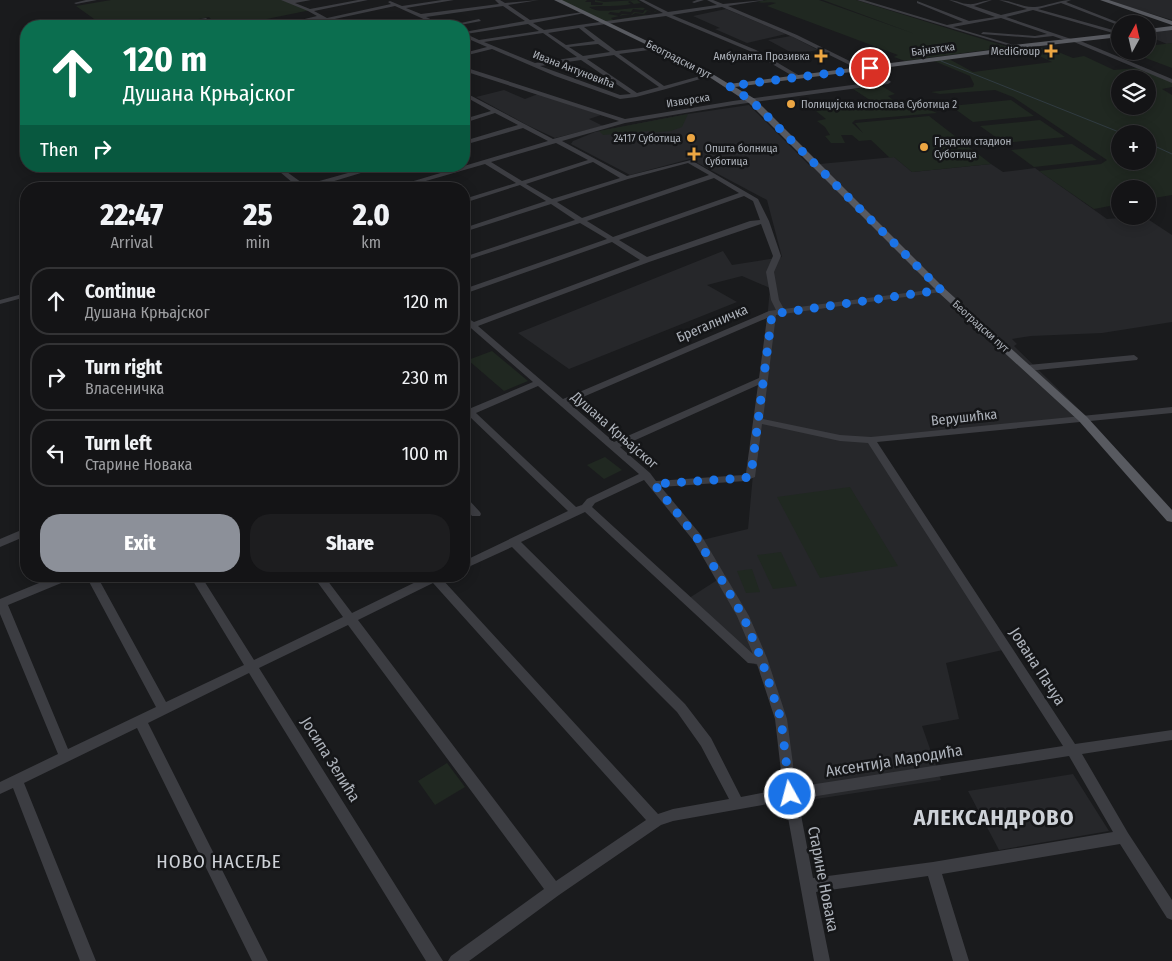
<!DOCTYPE html>
<meta charset="utf-8">
<style>
:root{--surface:#141416;--page:#1d1d1f;--text:#f1f3f6;--muted:#9d9ea1;--line:#333335;--accent:#8c9099}
body{margin:0;font-family:"Fira Sans Condensed",sans-serif;background:var(--page);color:var(--text);height:100vh;display:flex;flex-direction:column;font-size:19px;white-space:nowrap}
*{box-sizing:border-box;margin:0}
p{font-size:16px;color:var(--muted)}
.icon{flex:none;width:28px;height:28px;fill:none;stroke:currentColor;stroke-width:2;stroke-linecap:round;stroke-linejoin:round}
.map{position:relative;flex:1;overflow:hidden}
.details{position:absolute;left:20px;top:182px;width:450px;height:400px;display:flex;flex-direction:column;background:var(--surface);border-radius:20px;box-shadow:0 2px 12px #0003,0 0 0 1px var(--line)}
.details>*{flex:none}
.banner{position:absolute;left:20px;top:20px;width:450px;height:152px;border-radius:20px;box-shadow:0 2px 12px #0003,0 0 0 1px var(--line);background:#0b6e4f;color:#fff;overflow:hidden}
.needle{width:32px;rotate:8deg}
.buttons{position:absolute;left:1111px;top:15px;display:grid;gap:10px}
.buttons a{display:grid;place-items:center;width:45px;height:45px;border-radius:50%;background:var(--surface);box-shadow:0 2px 12px #0003,0 0 0 1px var(--line);font-size:25px}
.pin{position:absolute;display:grid;place-items:center;width:42px;height:42px;color:#fff;margin:-21px;border:2px solid #fff;border-radius:50%;box-shadow:0 1px 5px #0007}
.me{position:absolute;width:55px;margin:-28px;rotate:353deg;stroke-linejoin:round;filter:drop-shadow(0 0 4px #0008)}
.turn{display:flex;align-items:center;gap:18px;height:105px;padding:0 20px;font-size:22px}
.turn .icon{width:65px;height:65px;stroke-width:2.5}
.turn b{display:block;font-size:35px;line-height:42px}
.then{display:flex;align-items:center;height:48px;padding:0 20px;background:#0003;gap:10px;font-size:19px}
.eta{display:flex;justify-content:space-evenly;align-items:center;height:85px;text-align:center}
.eta b{font-size:30px;font-weight:800;line-height:35px}
.primary-button{display:flex;gap:10px;margin-top:auto;padding:10px 20px}
.primary-button a{flex:1;height:58px;border-radius:20px;background:var(--accent);color:#fff;font-size:20px;font-weight:800;line-height:58px;text-align:center}
.primary-button a+a{background:var(--page);color:var(--text)}
ul{padding:0;list-style:none}
li{display:flex;align-items:center;gap:15px;height:68px;margin:0 10px 8px;padding:0 10px;border:2px solid var(--line);border-radius:20px}
li div{flex:1}
li b{display:block;font-size:19px}
li em{font-style:normal}
.map>svg:first-child{display:block}
.built{fill:#26272a}
.green{fill:#202821;fill-rule:evenodd}
.lines{fill:none;stroke-linecap:round;stroke-linejoin:round}
.stream{stroke:#303b41;stroke-width:1}
.minor{fill:#3c3d42;fill-rule:evenodd}
.major{fill:#585a60;fill-rule:evenodd}
.route{stroke:#1a73e8;stroke-width:9;stroke-dasharray:0 16.2}
.poi-dot{fill:#eca643;stroke:#151618;stroke-width:2}
.labels{text-anchor:middle;stroke-width:5;stroke-linejoin:round;paint-order:stroke}
.far-street-label{font-size:11px;fill:#aeb3bb;stroke:#151618}
.far-poi-label{font-size:11px;fill:#aeb3bb;stroke:#151618;text-anchor:end}
.street-label{font-size:14px;fill:#aeb3bb;stroke:#151618}
.near-street-label{font-size:16px;fill:#aeb3bb;stroke:#151618}
.near-quarter-label{font-size:19px;letter-spacing:1px;fill:#ced2d8;stroke:#151618}
.near-district-label{font-size:22px;font-weight:bold;letter-spacing:1px;fill:#ced2d8;stroke:#151618}
</style>
<div class="map">
<svg width="1172" height="961" viewBox="0 0 1172 961">
<rect width="100%" height="100%" fill="#1a1b1d"/>
<path class="built" d="M 1109,0 L 1172,0 L 1172,20 L 1135,9 Z
M 726,9 L 786,34 L 747,43 L 715,29 L 720,28 L 693,16 Z
M 1172,29 L 1172,43 L 1167,44 L 1148,36 L 1148,33 Z
M 791,36 L 818,50 L 794,54 L 768,40 Z
M 504,90 L 525,99 L 538,94 L 601,115 L 589,119 L 603,126 L 555,138 L 527,125 L 476,97 Z
M 749,105 L 809,165 L 894,157 L 912,172 L 991,164 L 1003,172 L 1035,168 L 1107,219 L 1143,216 L 1172,235 L 1172,322 L 1102,333 L 1031,336 L 1012,339 L 1017,344 L 1014,346 L 1088,418 L 872,440 L 1007,649 L 946,663 L 959,719 L 922,726 L 941,780 L 796,802 L 770,677 L 683,602 L 725,575 L 698,541 L 748,529 L 770,288 L 742,276 L 707,285 L 737,302 L 569,369 L 518,333 L 723,251 L 732,265 L 782,257 L 767,200 L 690,159 L 630,175 L 571,144 L 573,141 L 595,132 L 688,114 Z
M 1073,774 L 1109,831 L 999,850 L 968,791 Z"/>
<path class="green" d="M 111,0 L 284,0 L 311,10 L 232,26 L 218,26 L 209,17 L 163,26 L 104,26 L 76,6 Z
M 557,0 L 587,0 L 585,2 L 591,2 L 591,5 L 602,5 L 603,3 L 595,2 L 595,0 L 604,2 L 637,0 L 641,3 L 634,4 L 630,1 L 628,2 L 631,4 C 617,7 604,5 589,7 C 600,16 629,6 645,8 L 643,10 L 633,9 L 631,12 L 621,11 L 619,13 L 610,12 L 608,14 L 619,16 L 622,14 L 631,15 L 634,12 L 643,13 L 645,10 L 654,12 L 658,9 L 655,12 L 647,11 L 644,14 L 635,13 L 632,15 L 623,15 L 611,18 L 613,20 L 645,15 L 650,17 L 605,23 Z
M 767,0 L 819,0 L 915,34 L 823,0 L 856,0 L 1008,47 L 905,61 L 894,57 L 898,55 L 767,6 L 776,3 C 769,1 764,4 757,2 Z
M 1172,43 L 1172,68 L 1127,51 L 1148,51 L 1148,46 Z
M 1046,47 L 1073,58 L 1084,56 L 1114,70 L 1137,68 L 1172,82 L 1172,87 L 1162,89 L 1172,95 L 1172,195 L 1148,199 L 1148,189 L 1120,189 L 1120,204 L 1094,209 L 1039,171 L 1101,164 L 1107,160 L 1013,97 L 995,90 L 940,94 L 931,92 L 973,87 L 974,84 L 970,76 L 934,61 L 949,59 L 973,72 L 1052,62 L 1031,52 L 1029,50 ZM 1120,79 L 1148,79 L 1148,106 L 1120,106 ZM 1120,134 L 1148,134 L 1148,161 L 1120,161 Z
M 880,85 L 895,94 L 888,96 L 893,100 L 912,102 L 937,113 L 855,120 L 852,123 L 863,133 L 855,123 L 929,116 L 991,164 L 912,172 L 894,157 L 890,158 L 871,140 L 859,141 L 852,135 L 841,135 L 845,143 L 831,143 L 825,136 L 830,135 L 825,127 L 817,121 L 826,119 L 816,111 L 873,102 L 853,89 Z
M 1011,100 L 1034,116 L 973,122 L 951,106 Z
M 688,114 L 682,127 L 671,131 L 650,133 L 649,131 L 603,135 L 599,131 Z
M 1040,120 L 1065,137 L 1004,143 L 980,126 Z
M 1072,144 L 1097,160 L 1034,167 L 1011,150 Z
M 492,351 L 528,381 L 504,391 L 468,360 Z
M 605,457 L 622,470 L 604,479 L 587,465 Z
M 850,487 L 898,566 L 820,578 L 777,497 Z
M 781,552 L 797,586 L 773,589 L 757,555 Z
M 752,569 L 760,592 L 746,593 L 737,571 Z
M 447,763 L 465,787 L 435,805 L 418,781 Z"/>
<g class="lines">
<path class="stream" d="M 941,61 L 1124,134
M 1148,143 L 1172,154"/>
<path class="minor" d="M 86,0 L 97,0 L 76,4 L 74,3 Z
M 281,0 L 311,0 L 295,3 L 310,9 L 358,0 L 368,0 L 314,11 L 327,18 L 391,4 L 388,2 L 390,1 L 402,6 L 442,0 L 454,0 L 406,8 L 421,14 L 499,4 L 495,0 L 500,0 L 505,3 L 539,0 L 508,5 L 530,20 L 583,12 L 585,13 L 533,23 L 544,30 L 663,13 L 639,0 L 644,0 L 668,12 L 717,5 L 707,0 L 713,0 L 723,4 L 765,0 L 728,6 L 797,35 L 890,81 L 891,82 L 888,84 L 733,105 L 625,123 L 562,141 L 627,176 L 691,160 L 758,199 L 769,221 L 781,256 L 774,272 L 779,300 L 784,309 L 944,288 L 944,292 L 941,292 L 776,315 L 763,419 L 840,435 L 871,437 L 1172,407 L 1172,413 L 877,442 L 1075,744 L 1172,730 L 1172,740 L 1082,754 L 1128,833 L 1172,900 L 1172,920 L 1167,918 L 1120,844 L 942,874 L 969,961 L 953,961 L 928,876 L 816,892 L 830,961 L 814,961 L 785,801 L 673,821 L 661,825 L 559,895 L 469,961 L 448,961 L 451,956 L 544,889 L 348,625 L 259,668 L 443,961 L 426,961 L 249,673 L 148,723 L 268,961 L 252,961 L 137,728 L 24,783 L 96,961 L 80,961 L 13,788 L 0,794 L 0,782 L 58,754 L 0,614 L 0,599 L 56,576 L 72,576 L 71,579 L 8,605 L 68,749 L 156,707 L 86,576 L 97,576 L 166,702 L 244,665 L 190,576 L 201,576 L 254,660 L 343,617 L 313,576 L 324,576 L 352,613 L 428,576 L 444,576 L 442,579 L 658,814 L 673,809 L 729,799 L 701,746 L 677,712 L 512,547 L 464,569 L 464,561 L 568,511 L 469,416 L 464,416 L 464,411 L 533,382 L 464,322 L 464,316 L 474,322 L 640,260 L 612,242 L 464,294 L 464,289 L 607,239 L 580,223 L 464,261 L 464,257 L 575,220 L 551,204 L 464,232 L 464,228 L 546,201 L 520,185 L 464,203 L 464,199 L 516,183 L 485,164 L 398,189 L 387,189 L 548,141 L 523,128 L 464,145 L 464,141 L 518,125 L 495,113 L 464,123 L 464,119 L 491,111 L 464,96 L 464,92 L 553,139 L 619,121 L 464,71 L 464,67 L 625,119 L 733,101 L 882,81 L 793,37 L 722,7 L 672,15 L 756,50 L 800,76 L 800,78 L 796,78 L 752,52 L 666,16 L 584,27 L 616,51 L 658,46 L 656,49 L 619,54 L 664,86 L 711,73 L 714,75 L 666,89 L 636,97 L 620,99 L 555,76 L 492,49 L 464,56 L 464,53 L 487,47 L 464,37 L 464,32 L 525,21 L 503,6 L 426,17 L 445,26 L 435,24 L 411,26 L 430,22 L 395,6 L 330,20 L 338,26 L 333,26 L 321,19 L 284,26 L 276,26 L 317,16 L 308,11 ZM 528,24 L 539,31 L 479,40 L 466,34 ZM 579,28 L 595,41 L 566,45 L 548,33 ZM 543,33 L 577,57 L 535,63 L 484,42 ZM 598,44 L 610,52 L 583,56 L 569,47 ZM 614,55 L 659,87 L 637,93 L 587,59 ZM 581,60 L 631,94 L 620,95 L 540,66 ZM 556,143 L 588,160 L 522,181 L 491,162 ZM 593,162 L 620,178 L 552,199 L 526,184 ZM 688,163 L 709,175 L 582,218 L 557,202 L 628,179 ZM 714,178 L 739,193 L 613,237 L 587,221 ZM 744,196 L 753,201 L 760,220 L 750,221 L 647,257 L 619,240 ZM 761,224 L 773,256 L 766,272 L 771,300 L 776,310 L 769,311 L 563,399 L 478,326 L 649,262 ZM 767,318 L 759,378 L 614,442 L 569,403 ZM 758,385 L 746,473 L 743,475 L 656,481 L 650,473 L 620,447 ZM 538,386 L 639,474 L 587,499 L 582,505 L 576,507 L 476,413 ZM 762,424 L 840,441 L 868,443 L 1063,746 L 796,787 L 787,719 L 767,658 L 749,616 L 701,535 L 661,487 L 745,481 L 755,477 ZM 644,480 L 693,540 L 737,616 L 753,654 L 592,507 L 595,503 ZM 585,512 L 748,663 L 757,664 L 775,719 L 783,789 L 741,797 L 711,738 L 685,704 L 521,542 ZM 433,583 L 646,820 L 556,881 L 358,620 ZM 1069,756 L 1113,832 L 933,862 L 813,878 L 798,799 Z
M 697,0 L 704,0 L 694,3 L 692,2 Z
M 857,0 L 864,0 L 947,25 L 963,22 L 917,3 L 917,1 L 969,21 L 995,17 L 949,0 C 956,0 962,4 968,4 C 976,5 984,0 992,0 L 974,6 L 1001,15 L 1027,9 L 999,0 C 1011,0 1023,8 1035,7 C 1047,6 1059,0 1071,0 L 1066,2 L 1122,24 L 1118,25 L 1061,3 L 1038,9 L 1120,32 L 1120,35 L 1033,10 L 1006,17 L 1074,40 L 1078,40 L 1172,79 L 1172,83 L 1074,42 L 1070,42 L 1053,36 L 1035,38 L 981,34 L 983,32 L 1035,36 L 1047,34 L 1001,18 L 953,27 L 1017,46 L 1017,48 Z
M 206,18 L 215,26 L 211,26 L 205,21 L 174,26 L 165,26 Z
M 479,19 L 481,21 L 455,26 L 447,26 Z
M 273,166 L 280,166 L 283,169 L 291,166 L 301,166 L 287,172 L 305,185 L 373,166 L 384,166 L 308,189 L 300,189 Z
M 26,293 L 26,297 L 0,304 L 0,300 Z
M 1134,355 L 1138,358 L 1137,360 L 1028,371 L 1024,368 L 1028,365 Z
M 464,498 L 468,499 L 480,512 L 481,514 L 480,516 L 472,516 L 464,507 Z
M 26,528 L 26,536 L 0,547 L 0,539 Z"/>
<path class="major" d="M 554,0 L 562,0 L 701,67 L 729,84 L 991,50 L 1013,45 L 1120,33 L 1120,37 L 1013,49 L 991,54 L 735,87 L 755,99 L 944,288 L 1087,417 L 1172,510 L 1172,522 L 1167,521 L 1079,421 L 938,292 L 749,103 L 697,69 Z
M 1100,0 L 1109,0 L 1172,21 L 1172,25 Z
M 1172,26 L 1172,30 L 1148,33 L 1148,29 Z"/>
</g>
<g class="lines">
<path class="route" d="M 790,794 L 781,719 L 761,658 L 743,616 L 697,538 L 654,484 L 745,478 L 751,475 L 772,314 L 941,290 L 752,101 L 729,86 L 870,68"/>
</g>
<g class="poi-dot">
<path d="M1048.5 43.5h5v5h5v5h-5v5h-5v-5h-5v-5h5z"/>
<path d="M818.5 48.5h5v5h5v5h-5v5h-5v-5h-5v-5h5z"/>
<circle cx="791" cy="104" r="5"/>
<circle cx="691" cy="138" r="5"/>
<circle cx="924" cy="147" r="5"/>
<path d="M691.5 146.5h5v5h5v5h-5v5h-5v-5h-5v-5h5z"/>
</g>
<g class="labels">
<g class="far-street-label">
<text transform="translate(933 49) rotate(-8)" y="4">Бајнатска</text>
<text transform="translate(679 59) rotate(27)" y="4">Београдски пут</text>
<text transform="translate(574 69) rotate(21)" y="4">Ивана Антуновића</text>
<text transform="translate(688 100) rotate(-9)" y="4">Изворска</text>
<text transform="translate(981 326) rotate(42)" y="4">Београдски пут</text>
</g>
<g class="far-poi-label">
<text x="1040" y="55">MediGroup</text>
<text x="810" y="60">Амбуланта Прозивка</text>
<text x="801" y="108" text-anchor="start">Полицијска испостава Суботица 2</text>
<text x="681" y="142">24117 Суботица</text>
<text x="934" y="145" text-anchor="start">Градски стадион<tspan x="934" dy="13">Суботица</tspan></text>
<text x="705" y="152" text-anchor="start">Општа болница<tspan x="705" dy="13">Суботица</tspan></text>
</g>
<g class="street-label">
<text transform="translate(712 323) rotate(-23)" y="5">Брегалничка</text>
<text transform="translate(964 417) rotate(-6)" y="5">Верушићка</text>
<text transform="translate(615 430) rotate(41)" y="5">Душана Крњајског</text>
</g>
<g class="near-street-label">
<text transform="translate(1038 666) rotate(57)" y="6">Јована Пачуа</text>
<text transform="translate(331 759) rotate(58)" y="6">Јосипа Зелића</text>
<text transform="translate(894 760) rotate(-9)" y="6">Аксентија Мародића</text>
<text transform="translate(824 879) rotate(79)" y="6">Старине Новака</text>
</g>
<g class="near-quarter-label">
<text x="219" y="868">НОВО НАСЕЉЕ</text>
</g>
<g class="near-district-label">
<text x="994" y="825">АЛЕКСАНДРОВО</text>
</g>
</g>
</svg>
<div class="buttons">
<a><svg class="needle" viewBox="-14 -14 28 28"><path d="M0-13l5 13h-10z" fill="#e53935"/><path d="M0 13l5-13h-10z" fill="#9d9ea1"/></svg></a>
<a><svg class="icon" aria-label="layers" viewBox="0 0 24 24"><path d="M12 4l9 5-9 5-9-5zM3 14l9 5 9-5"/></svg></a>
<a>+</a>
<a>−</a>
</div>
<div class="pin" style="left:870px;top:68px;background:#d93025"><svg class="icon" aria-label="arrive" viewBox="0 0 24 24"><path d="M6 21V4h12l-3 4 3 4H6"/></svg></div>
<svg class="me" style="left:790px;top:794px" viewBox="-20 -20 40 40"><circle r="17" fill="#1a73e8" stroke="#fff" stroke-width="3"/><path d="M0-11L8 9 0 5-8 9z" fill="#fff"/></svg>
<div class="banner">
<div class="turn"><svg class="icon" aria-label="ahead" viewBox="0 0 24 24"><path d="M12 20V5M6 11l6-6 6 6"/></svg><div><b>120 m</b>Душана Крњајског</div></div>
<div class="then">Then<svg class="icon" aria-label="right" viewBox="0 0 24 24"><path d="M7 20v-9h11M14 6l5 5-5 5"/></svg></div>
</div>
<section class="details">
<div class="eta">
<div><b>22:47</b><p>Arrival</p></div>
<div><b>25</b><p>min</p></div>
<div><b>2.0</b><p>km</p></div>
</div>
<ul>
<li><svg class="icon" aria-label="ahead" viewBox="0 0 24 24"><path d="M12 20V5M6 11l6-6 6 6"/></svg><div><b>Continue</b><p>Душана Крњајског</p></div><em>120 m</em></li>
<li><svg class="icon" aria-label="right" viewBox="0 0 24 24"><path d="M7 20v-9h11M14 6l5 5-5 5"/></svg><div><b>Turn right</b><p>Власеничка</p></div><em>230 m</em></li>
<li><svg class="icon" aria-label="left" viewBox="0 0 24 24"><path d="M17 20v-9H6M10 6l-5 5 5 5"/></svg><div><b>Turn left</b><p>Старине Новака</p></div><em>100 m</em></li>
</ul>
<div class="primary-button"><a>Exit</a><a>Share</a></div>
</section>
</div>
